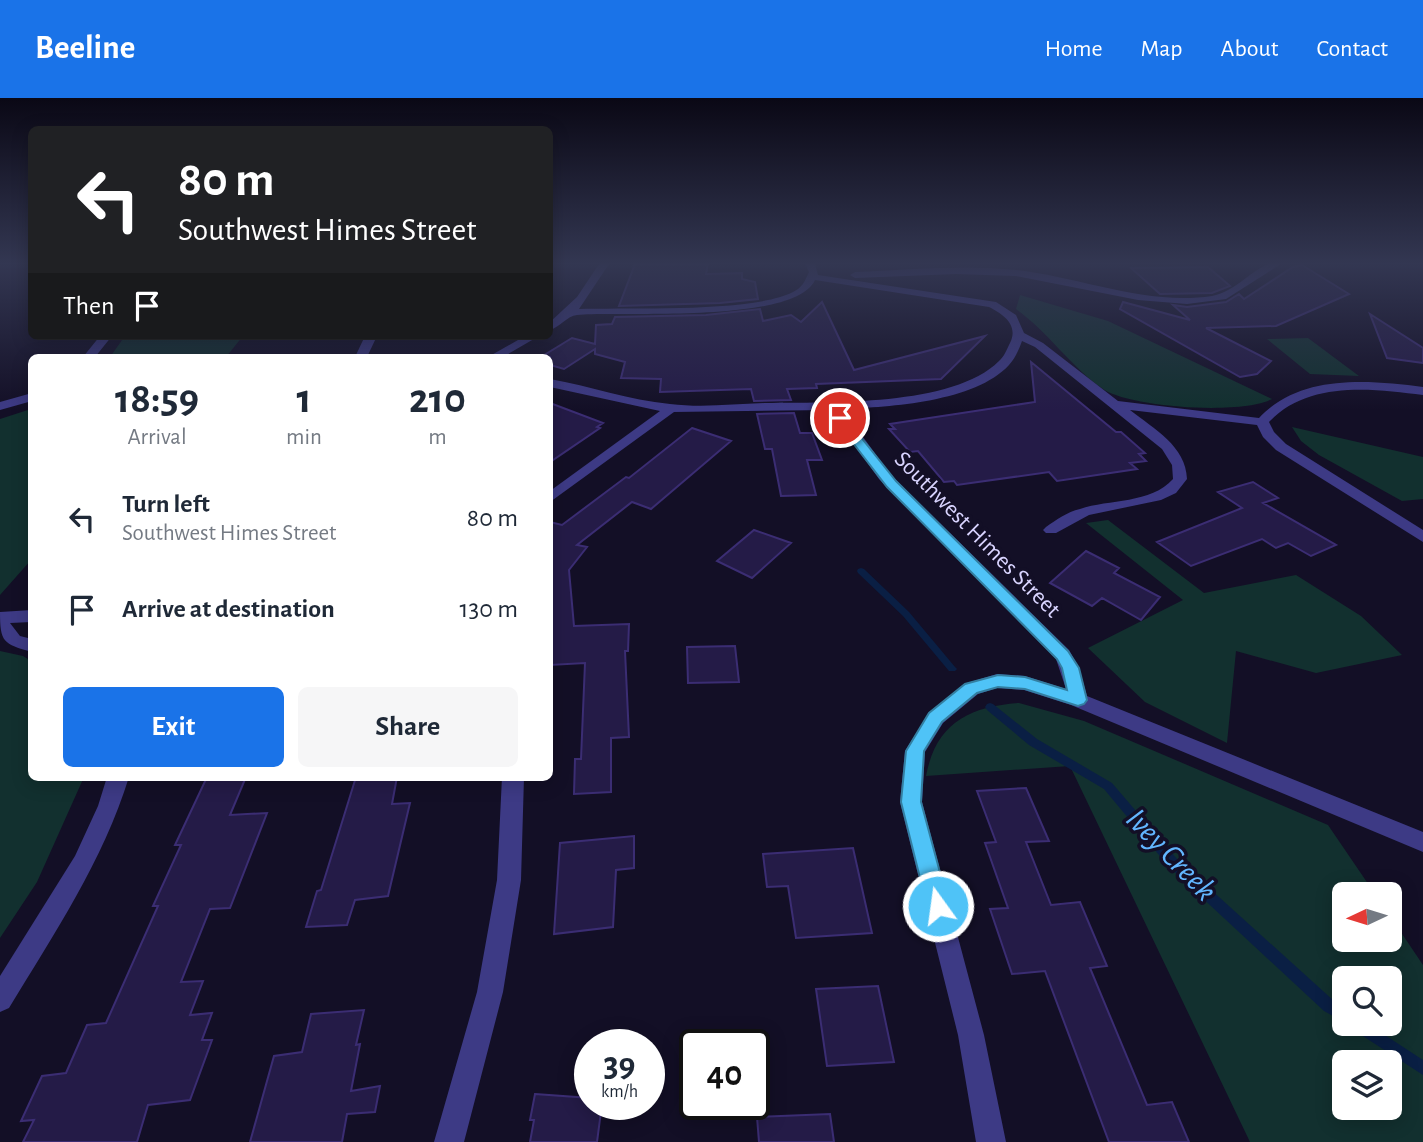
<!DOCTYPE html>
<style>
:root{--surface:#fff;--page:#f6f6f7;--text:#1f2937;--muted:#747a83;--accent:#1a73e8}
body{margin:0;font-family:"Alegreya Sans",sans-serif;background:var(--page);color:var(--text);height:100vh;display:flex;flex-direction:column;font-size:26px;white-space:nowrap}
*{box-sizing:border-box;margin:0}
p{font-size:23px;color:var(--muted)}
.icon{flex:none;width:38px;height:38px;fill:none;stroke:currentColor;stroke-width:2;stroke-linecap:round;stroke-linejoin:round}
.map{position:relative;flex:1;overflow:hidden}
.panel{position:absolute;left:28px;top:256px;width:525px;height:427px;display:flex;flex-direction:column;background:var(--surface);border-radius:10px;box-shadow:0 4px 18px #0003}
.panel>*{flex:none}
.hud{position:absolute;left:28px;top:28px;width:525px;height:214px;border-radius:10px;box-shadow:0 4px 18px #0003;background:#202124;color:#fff;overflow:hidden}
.needle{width:46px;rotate:266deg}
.controls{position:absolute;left:1332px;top:784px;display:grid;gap:14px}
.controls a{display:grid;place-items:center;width:70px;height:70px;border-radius:10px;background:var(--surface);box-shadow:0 4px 18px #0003;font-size:35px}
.speed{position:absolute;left:574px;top:931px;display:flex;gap:14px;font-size:35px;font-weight:700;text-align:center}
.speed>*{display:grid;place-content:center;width:91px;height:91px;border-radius:50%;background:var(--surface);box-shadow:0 4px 18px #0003;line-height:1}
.speed small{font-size:18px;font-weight:400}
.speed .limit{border:4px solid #111;border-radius:10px;background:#fff;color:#111}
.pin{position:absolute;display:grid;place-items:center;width:60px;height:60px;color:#fff;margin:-30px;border:4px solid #fff;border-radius:50%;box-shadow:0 2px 7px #0007}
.me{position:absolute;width:77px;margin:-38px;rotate:346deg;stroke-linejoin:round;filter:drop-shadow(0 0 5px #0008)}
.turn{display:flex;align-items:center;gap:24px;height:147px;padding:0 35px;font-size:32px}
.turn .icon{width:91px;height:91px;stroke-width:2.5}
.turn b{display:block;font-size:49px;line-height:60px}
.then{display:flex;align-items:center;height:66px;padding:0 35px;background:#0003;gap:14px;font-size:26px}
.eta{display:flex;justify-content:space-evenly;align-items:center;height:119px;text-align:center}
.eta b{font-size:42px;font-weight:700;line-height:49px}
.primary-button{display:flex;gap:14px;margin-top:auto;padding:14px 35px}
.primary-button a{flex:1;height:80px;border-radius:10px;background:var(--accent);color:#fff;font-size:28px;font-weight:700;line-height:80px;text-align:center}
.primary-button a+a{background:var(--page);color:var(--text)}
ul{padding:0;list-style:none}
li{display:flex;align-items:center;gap:21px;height:91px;padding:0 35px}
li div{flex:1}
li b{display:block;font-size:26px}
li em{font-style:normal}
header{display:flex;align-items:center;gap:42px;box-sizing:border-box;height:98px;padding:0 35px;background:var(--accent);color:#fff}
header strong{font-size:33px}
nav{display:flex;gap:38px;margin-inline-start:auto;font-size:24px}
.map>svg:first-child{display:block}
.green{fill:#12302f;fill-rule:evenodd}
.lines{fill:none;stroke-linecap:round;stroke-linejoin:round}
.stream{fill:#0a1f44;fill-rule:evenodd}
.building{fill:#241b47;stroke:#3b2d73;stroke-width:2}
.minor{fill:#3d3a85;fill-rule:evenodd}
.route{fill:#4fc3f7;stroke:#337fa1;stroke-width:2}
.labels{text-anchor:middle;stroke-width:7;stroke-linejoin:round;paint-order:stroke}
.street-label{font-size:24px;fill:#d9d4ff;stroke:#130f26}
.near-water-label{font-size:32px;font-style:italic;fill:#62b6ff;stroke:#130f26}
</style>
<header>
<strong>Beeline</strong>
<nav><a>Home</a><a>Map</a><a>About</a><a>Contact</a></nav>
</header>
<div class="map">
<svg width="1423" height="1044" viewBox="0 0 1423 1044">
<rect width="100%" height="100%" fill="#130f26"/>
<path class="green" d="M 1020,197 L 1108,223 L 1272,301 C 1243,317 1131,310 1103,291 C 1071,269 1048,234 1016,211 Z
M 125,238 L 243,238 L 226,259 L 110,259 Z
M 1308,240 L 1359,278 L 1310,276 L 1267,241 Z
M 31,311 L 31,462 L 0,497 L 0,321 Z
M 1292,329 L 1423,359 L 1423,401 L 1402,403 L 1319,357 L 1301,343 Z
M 1108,422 L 1204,495 L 1296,477 L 1361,518 L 1402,557 L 1316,575 L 1236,553 L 1227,645 L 1145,604 L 1088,550 L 1183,502 L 1086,425 Z
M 0,553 L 23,558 L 31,563 L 32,679 L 84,679 L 37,784 L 0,840 Z
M 1019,605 L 1084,623 L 1328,727 L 1375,796 L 1344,796 L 1344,842 L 1390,842 L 1390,818 L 1423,867 L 1423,1044 L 1250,1044 L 1070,668 L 926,678 C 936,625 969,609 1019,605 ZM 1344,880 L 1390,880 L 1390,926 L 1344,926 ZM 1344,964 L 1390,964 L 1390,1010 L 1344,1010 Z"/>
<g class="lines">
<path class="stream" d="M 861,470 L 864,471 L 909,514 L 955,569 L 957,571 L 955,573 L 949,573 L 903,518 L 858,475 L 857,473 L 858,471 Z
M 990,605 L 993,606 L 1037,641 L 1112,685 L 1177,761 L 1334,903 L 1344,910 L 1344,924 L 1324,913 L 1169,769 L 1104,691 L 1029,647 L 987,612 L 985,609 L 987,606 Z
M 1350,926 L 1368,926 L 1423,962 L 1423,977 L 1352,931 Z"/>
</g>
<path class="building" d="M 635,166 L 708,166 L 706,176 L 742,175 L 742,181 L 755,184 L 758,201 L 720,205 L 619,208 Z
M 1302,167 L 1349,196 L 1276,228 L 1206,230 L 1271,263 L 1257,276 L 1240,279 L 1120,211 L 1123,204 L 1190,222 L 1173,207 L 1187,209 L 1226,204 L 1239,196 L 1244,201 L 1293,169 Z
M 1208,169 L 1230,188 L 1212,195 L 1160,196 L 1131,170 Z
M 822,204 L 854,272 L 985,238 L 941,281 L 816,286 L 817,290 L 787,291 L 791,302 L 754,303 L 751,291 L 660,294 L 661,281 L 621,280 L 625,264 L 595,256 L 595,251 L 564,271 L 550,267 L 550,259 L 541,259 L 572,240 L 595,246 L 596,227 L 612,226 L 615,219 L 706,217 L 760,211 L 763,223 L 791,217 L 801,224 Z
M 1370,216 L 1423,250 L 1423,265 L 1387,260 Z
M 1031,264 L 1116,334 L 1121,334 L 1145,355 L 1139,356 L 1146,363 L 1130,365 L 1137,371 L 1057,383 L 1049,374 L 957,387 L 954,383 L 944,384 L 918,353 L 910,354 L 889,331 L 895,331 L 890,326 L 1035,304 Z
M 550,305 L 603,325 L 597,329 L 600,330 L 550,364 Z
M 794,315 L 800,335 L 812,335 L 822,362 L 807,362 L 816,397 L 781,398 L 772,351 L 765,351 L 757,316 Z
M 692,330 L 731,343 L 651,411 L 632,404 L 577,447 L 587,449 L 569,472 L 574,528 L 629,526 L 628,553 L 625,553 L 629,639 L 611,640 L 611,694 L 574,696 L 575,661 L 581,661 L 585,565 L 550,567 L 550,424 L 562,427 L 626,379 L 629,380 Z
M 1253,384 L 1278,400 L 1263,405 L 1336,447 L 1311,458 L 1288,445 L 1276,450 L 1262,441 L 1191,468 L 1157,444 L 1242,410 L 1218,394 Z
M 754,432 L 791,445 L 752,480 L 717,463 Z
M 1086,453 L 1119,470 L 1114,475 L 1160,499 L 1141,522 L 1102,500 L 1092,508 L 1050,485 Z
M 735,548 L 739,584 L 688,585 L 687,549 Z
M 207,679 L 246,679 L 230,717 L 267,715 L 230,810 L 210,811 L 181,884 L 203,883 L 190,917 L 212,915 L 202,942 L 212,942 L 190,1002 L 148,1007 L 137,1044 L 23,1044 L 34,1022 L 21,1023 L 42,978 L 66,975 L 87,927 L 106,925 L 158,808 L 153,808 L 181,747 L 175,747 Z
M 356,679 L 397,679 L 392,706 L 410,705 L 388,798 L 355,802 L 347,827 L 306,829 L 317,793 L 321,792 Z
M 1026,690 L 1049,743 L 1026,744 L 1051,807 L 1080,804 L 1107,868 L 1090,870 L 1147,1007 L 1172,1004 L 1189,1044 L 1109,1044 L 1045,873 L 1012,876 L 990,811 L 1008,810 L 985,745 L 996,744 L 977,693 Z
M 634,738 L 634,770 L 616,772 L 613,829 L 554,836 L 560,745 Z
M 853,750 L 872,835 L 796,840 L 788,788 L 767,789 L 763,756 Z
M 878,888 L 894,964 L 827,968 L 816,891 Z
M 364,912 L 356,947 L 360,946 L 351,993 L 380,988 L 375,1014 L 347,1016 L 342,1044 L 250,1044 L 274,958 L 302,954 L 311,916 Z
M 535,996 L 590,1000 L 590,1006 L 602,1006 L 597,1044 L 530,1044 L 534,1022 L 530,1022 Z
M 830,1016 L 834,1044 L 759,1044 L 757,1019 Z"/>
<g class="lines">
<path class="minor" d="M 599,166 L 609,166 L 579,211 C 629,209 752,215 793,194 C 802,190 805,183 809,174 L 805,166 L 815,166 L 818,177 L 996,204 L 1016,217 L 1024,235 L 1043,245 L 1118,303 L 1259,320 C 1300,276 1368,282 1423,289 L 1423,297 C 1371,290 1307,283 1269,324 L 1274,334 L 1286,346 L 1423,432 L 1423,444 L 1276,352 L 1263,339 L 1257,327 L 1130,312 C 1154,331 1186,348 1187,381 L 1176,395 L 1161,402 L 1089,417 L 1056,435 L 1046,435 L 1043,432 L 1046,429 C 1056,422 1067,414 1080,411 C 1109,401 1151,406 1173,381 L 1172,367 L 1162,351 L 1035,249 L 1022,243 C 1019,251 1015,261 1009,267 C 975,304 890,309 843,311 L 889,375 L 1069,552 L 1079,570 L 1087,598 L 1423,734 L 1423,754 L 1071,607 L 1024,592 L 997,590 L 978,596 L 943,625 L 925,654 L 922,704 L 984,937 L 1006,1044 L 976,1044 L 958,937 L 900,704 L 905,653 L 929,615 L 964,586 L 997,576 L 1025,578 L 1066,591 L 1056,561 L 879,381 L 830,312 L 674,314 L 550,404 L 550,393 L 660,313 L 550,289 L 550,281 C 590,288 629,302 670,306 C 702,310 734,306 766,305 C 828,304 953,309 999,263 C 1004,259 1007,251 1010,245 C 1019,227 1003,216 989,209 L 815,182 C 795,226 623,213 577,217 C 567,218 560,229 550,232 L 550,224 L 577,199 Z
M 1268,166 L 1281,166 L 1226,201 L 1187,206 L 1138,202 L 1016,178 L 956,176 L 855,180 L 850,177 L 855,174 C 908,172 963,166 1016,172 C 1081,179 1146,208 1212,198 C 1234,194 1248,175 1268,166 Z
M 100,238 L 112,238 L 95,259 L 83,259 Z
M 365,238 L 377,238 L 367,259 L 355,259 Z
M 525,238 L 539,238 L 503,259 L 488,259 Z
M 32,295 L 32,303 L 0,312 L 0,304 Z
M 32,512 L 32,524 L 10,525 L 20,538 L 32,541 L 32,554 C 3,546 0,544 0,514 Z
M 107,679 L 129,679 C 103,763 54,836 9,910 L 0,914 L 0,878 L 75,758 L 98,708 Z
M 502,679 L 524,679 L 521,782 L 503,894 L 464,1044 L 434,1044 L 477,894 L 497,782 Z"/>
</g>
<linearGradient id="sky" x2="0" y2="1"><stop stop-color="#0a0815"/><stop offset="0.53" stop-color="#333752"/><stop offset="1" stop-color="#333752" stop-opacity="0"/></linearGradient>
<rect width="1423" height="312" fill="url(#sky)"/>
<path class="route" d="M 836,318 L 844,318 L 896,383 L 1068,553 L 1079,570 L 1087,602 L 1084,606 L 1078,608 L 1025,591 L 998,589 L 977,595 L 942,624 L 924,653 L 921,704 L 949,808 L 946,815 L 938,818 L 930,815 L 927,808 L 901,704 L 906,653 L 929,615 L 965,586 L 998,577 L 1025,579 L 1067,592 L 1062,570 L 1057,561 L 887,389 L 836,323 Z"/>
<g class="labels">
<g class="street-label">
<text transform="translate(978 436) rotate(45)" y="8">Southwest Himes Street</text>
</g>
<g class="near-water-label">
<text transform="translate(1172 756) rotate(46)" y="11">Ivey Creek</text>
</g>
</g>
</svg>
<div class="controls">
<a><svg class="needle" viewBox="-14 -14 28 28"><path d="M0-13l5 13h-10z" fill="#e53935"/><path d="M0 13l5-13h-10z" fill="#747a83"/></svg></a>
<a><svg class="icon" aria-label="search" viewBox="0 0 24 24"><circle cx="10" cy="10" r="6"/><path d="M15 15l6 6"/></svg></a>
<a><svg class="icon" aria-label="layers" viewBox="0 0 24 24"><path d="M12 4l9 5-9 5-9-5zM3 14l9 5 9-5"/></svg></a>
</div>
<div class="speed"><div>39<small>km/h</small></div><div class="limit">40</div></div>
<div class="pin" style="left:840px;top:320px;background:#d93025"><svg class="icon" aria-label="arrive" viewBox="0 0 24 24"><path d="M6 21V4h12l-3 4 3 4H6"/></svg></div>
<svg class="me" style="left:938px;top:808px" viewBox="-20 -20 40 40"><circle r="17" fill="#4fc3f7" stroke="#fff" stroke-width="3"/><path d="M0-11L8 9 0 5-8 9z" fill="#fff"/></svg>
<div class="hud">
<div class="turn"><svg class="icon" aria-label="left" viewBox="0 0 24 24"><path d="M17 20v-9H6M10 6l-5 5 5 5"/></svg><div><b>80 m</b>Southwest Himes Street</div></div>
<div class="then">Then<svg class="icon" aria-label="arrive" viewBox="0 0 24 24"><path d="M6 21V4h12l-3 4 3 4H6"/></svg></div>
</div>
<section class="panel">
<div class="eta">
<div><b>18:59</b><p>Arrival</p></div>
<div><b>1</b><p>min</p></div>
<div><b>210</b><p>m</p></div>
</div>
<ul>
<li><svg class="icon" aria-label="left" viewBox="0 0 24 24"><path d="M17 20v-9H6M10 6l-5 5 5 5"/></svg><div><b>Turn left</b><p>Southwest Himes Street</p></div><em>80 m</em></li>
<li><svg class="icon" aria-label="arrive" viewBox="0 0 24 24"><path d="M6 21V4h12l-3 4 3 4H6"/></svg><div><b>Arrive at destination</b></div><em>130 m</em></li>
</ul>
<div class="primary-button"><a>Exit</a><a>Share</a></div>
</section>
</div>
